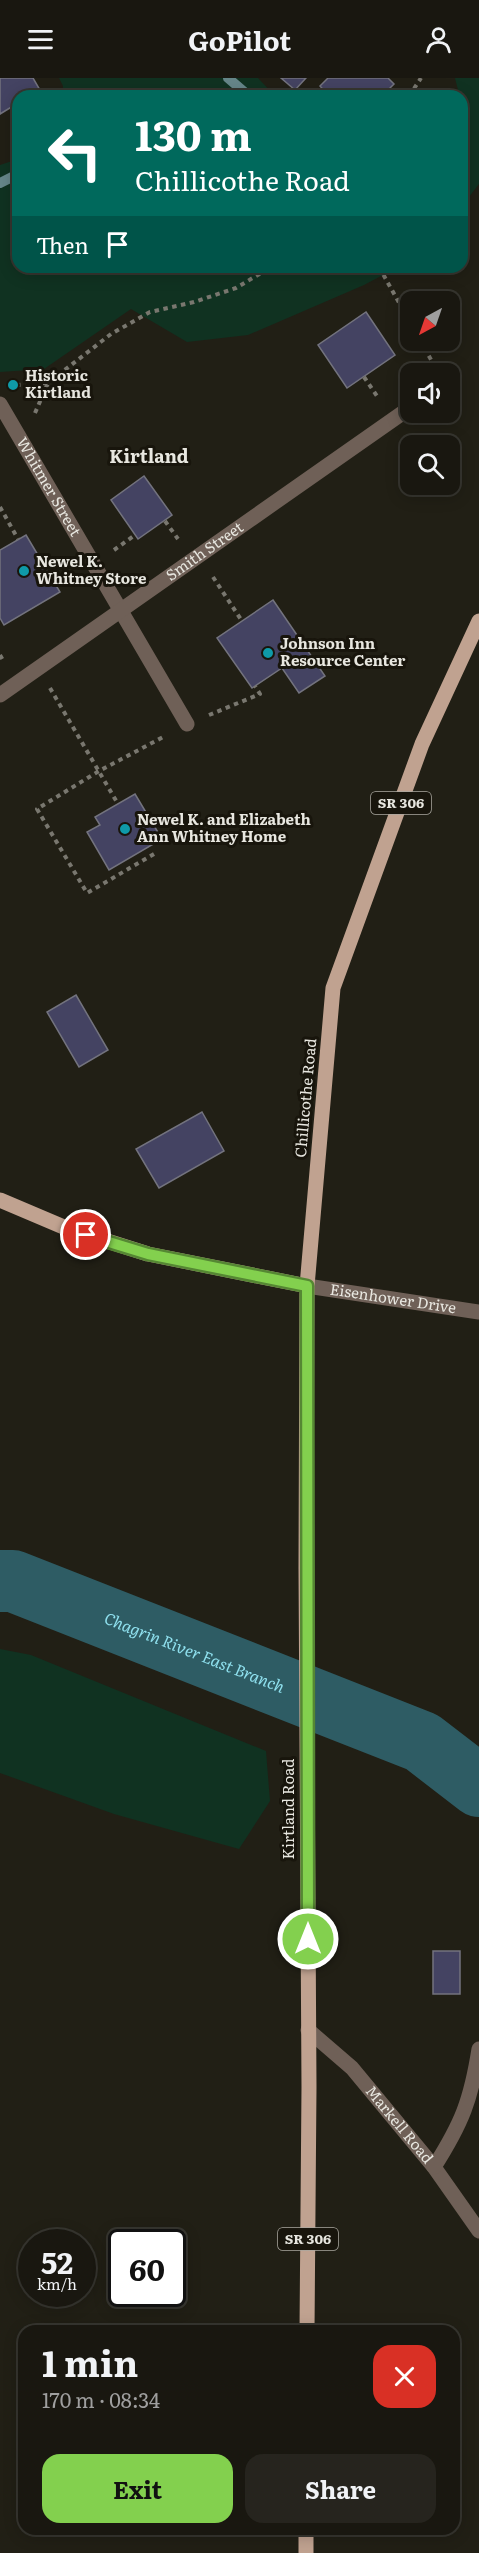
<!DOCTYPE html>
<meta charset="utf-8">
<style>
:root{--surface:#191710;--page:#26241e;--text:#f1f3f6;--muted:#9f9f9f;--line:#373630;--accent:#83d04e}
body{margin:0;font-family:Literata,serif;background:var(--page);color:var(--text);height:100vh;display:flex;flex-direction:column;font-size:22px;white-space:nowrap}
*{box-sizing:border-box;margin:0}
p{font-size:20px;color:var(--muted)}
.icon{flex:none;width:33px;height:33px;fill:none;stroke:currentColor;stroke-width:2;stroke-linecap:round;stroke-linejoin:round}
.map{position:relative;flex:1;overflow:hidden}
.details{position:absolute;left:18px;top:2247px;width:442px;height:210px;display:flex;flex-direction:column;background:var(--surface);border-radius:18px;box-shadow:0 3px 15px #0003,0 0 0 2px var(--line)}
.details>*{flex:none}
.top-card{position:absolute;left:12px;top:12px;width:456px;height:183px;border-radius:18px;box-shadow:0 3px 15px #0003,0 0 0 2px var(--line);background:#00695c;color:#fff;overflow:hidden}
.needle{width:39px;rotate:220deg}
.buttons{position:absolute;left:400px;top:213px;display:grid;gap:12px}
.buttons a{display:grid;place-items:center;width:60px;height:60px;border-radius:12px;background:var(--surface);box-shadow:0 3px 15px #0003,0 0 0 2px var(--line);font-size:30px}
.speed{position:absolute;left:18px;top:2151px;display:flex;gap:12px;font-size:30px;font-weight:700;text-align:center}
.speed>*{display:grid;place-content:center;width:78px;height:78px;border-radius:50%;background:var(--surface);box-shadow:0 3px 15px #0003,0 0 0 2px var(--line);line-height:1}
.speed small{font-size:15px;font-weight:400}
.speed .limit{border:3px solid #111;border-radius:9px;background:#fff;color:#111}
.pin{position:absolute;display:grid;place-items:center;width:51px;height:51px;color:#fff;margin:-26px;border:3px solid #fff;border-radius:50%;box-shadow:0 2px 6px #0007}
.me{position:absolute;width:66px;margin:-33px;rotate:0deg;stroke-linejoin:round;filter:drop-shadow(0 0 4px #0008)}
.turn{display:flex;align-items:center;gap:21px;height:126px;padding:0 24px;font-size:27px}
.turn .icon{width:78px;height:78px;stroke-width:2.5}
.turn b{display:block;font-size:42px;line-height:51px}
.then{display:flex;align-items:center;height:57px;padding:0 24px;background:#0003;gap:12px;font-size:22px}
.round{display:grid;place-items:center;flex:none;width:63px;height:63px;border-radius:18px;background:var(--page)}
.head{display:flex;align-items:center;justify-content:space-between;height:102px;padding:0 24px}
h1{font-size:36px;font-weight:700;line-height:45px}
.cta{display:flex;gap:12px;margin-top:auto;padding:12px 24px}
.cta a{flex:1;height:69px;border-radius:18px;background:var(--accent);color:#111;font-size:24px;font-weight:700;line-height:69px;text-align:center}
.cta a+a{background:var(--page);color:var(--text)}
header{display:flex;justify-content:space-between;align-items:center;height:78px;padding:0 24px;background:var(--surface);font-size:27px;font-weight:700}
.map>svg:first-child{display:block}
.green{fill:#103221}
.lines{fill:none;stroke-linecap:round;stroke-linejoin:round}
.stream{stroke:#668689;stroke-width:10}
.river{stroke:#2e5c64;stroke-width:62}
.building{fill:#444362;stroke:#73737e;stroke-width:1.5}
.path{stroke:#79776f;stroke-width:4;stroke-dasharray:4.5 4.5;stroke-linecap:butt}
.minor{stroke:#6f6057;stroke-width:15}
.major{stroke:#c0a290;stroke-width:15}
.route-casing{stroke:#558733;stroke-width:15}
.route{stroke:#83d04e;stroke-width:10}
.culture-dot{fill:#0f9aa8;stroke:#18150c;stroke-width:2}
.labels{text-anchor:middle;stroke-width:6;stroke-linejoin:round;paint-order:stroke}
.shield{fill:#18150c;stroke:#aaa8a0;stroke-width:1.5}
.shield-label{font-size:14px;font-weight:bold;fill:#e8e7e0}
.poi-label{font-size:15px;font-weight:bold;fill:#e8e7e0;stroke:#18150c;text-anchor:start}
.street-label{font-size:15px;fill:#e8e7e0;stroke:#18150c}
.water-label{font-size:16px;font-style:italic;fill:#8fe0ee;stroke:#18150c}
.quarter-label{font-size:18px;font-weight:bold;fill:#e8e7e0;stroke:#18150c}
</style>
<header><svg class="icon" aria-label="menu" viewBox="0 0 24 24"><path d="M4 6h16M4 12h16M4 18h16"/></svg>GoPilot<svg class="icon" aria-label="person" viewBox="0 0 24 24"><circle cx="12" cy="8" r="4"/><path d="M4 21q1-7 8-7t8 7"/></svg></header>
<div class="map">
<svg width="479" height="2475" viewBox="0 0 479 2475">
<rect width="100%" height="100%" fill="#211f15"/>
<path class="green" d="M 59,0 L 258,0 L 275,18 L 63,18 L 63,8 Z
M 455,0 L 479,0 L 479,106 L 462,128 L 462,18 L 453,18 L 458,12 Z
M 18,81 L 18,189 L 398,189 L 364,207 L 248,257 L 187,264 L 131,231 L 44,291 L 0,294 L 0,87 Z
M 0,1571 L 31,1577 L 266,1673 L 270,1723 L 239,1771 L 114,1736 L 0,1695 Z"/>
<g class="lines">
<path class="stream" d="M 228,0 L 249,18
M 0,105 L 18,96"/>
<path class="river" id="s1" d="M 0,1503 L 13,1503 L 422,1664 L 479,1708"/>
</g>
<path class="building" d="M 0,0 L 33,0 L 40,12 L 30,18 L 18,18 L 18,25 L 0,36 Z
M 281,0 L 306,0 L 295,12 Z
M 328,0 L 388,0 L 394,6 L 382,18 L 329,18 L 320,8 Z
M 366,234 L 395,277 L 347,310 L 318,267 Z
M 144,398 L 172,437 L 138,461 L 111,422 Z
M 26,457 L 60,514 L 4,547 L 0,540 L 0,472 Z
M 273,522 L 325,598 L 299,615 L 282,590 L 252,610 L 217,560 Z
M 135,716 L 162,761 L 109,792 L 87,754 L 100,747 L 95,739 Z
M 76,917 L 108,972 L 79,989 L 47,934 Z
M 202,1034 L 224,1073 L 159,1110 L 136,1071 Z
M 433,1873 L 460,1873 L 460,1916 L 433,1916 Z"/>
<g class="lines">
<path class="path" d="M 409,18 L 421,0
M 379,189 L 411,246
M 420,262 L 439,296
M 364,299 L 379,321
M 16,307 L 48,305
M 35,335 L 48,305 L 111,256 L 150,234 L 194,224 L 236,210 L 271,189
M 0,429 L 18,461
M 165,443 L 178,461
M 114,472 L 135,457
M 213,499 L 242,543
M 0,577 L 4,584
M 50,610 L 118,726
M 209,637 L 260,616 L 255,608
M 154,776 L 87,815 L 37,731 L 99,693 L 165,658"/>
<g class="minor">
<path id="s2" d="M 0,326 L 187,646"/>
<path id="s3" d="M 0,617 L 411,329"/>
<path id="s4" d="M 307,1208 L 479,1234"/>
<path id="s5" d="M 308,1952 L 352,1990 L 434,2089 L 479,2153"/>
<path d="M 434,2089 C 462,2045 471,2022 479,1971"/>
</g>
<path class="major" d="M 0,1122 L 66,1150 L 148,1176 L 307,1208
M 307,2253 L 309,2009 L 306,1490 L 307,1208 L 333,910 L 422,666 L 479,543
M 306,2475 L 306,2451"/>
</g>
<g class="lines">
<defs>
<path id="route" d="M 86,1157 L 148,1176 L 307,1208 L 308,1861"/>
</defs>
<use href="#route" class="route-casing"/>
<use href="#route" class="route"/>
</g>
<g class="culture-dot">
<circle cx="13" cy="307" r="6"/>
<circle cx="24" cy="493" r="6"/>
<circle cx="268" cy="575" r="6"/>
<circle cx="125" cy="751" r="6"/>
</g>
<g class="labels">
<g class="shield">
<rect x="371" y="714" width="60" height="22" rx="4.5"/>
<rect x="278" y="2150" width="60" height="22" rx="4.5"/>
</g>
<g class="shield-label">
<text x="401" y="730">SR 306</text>
<text x="308" y="2166">SR 306</text>
</g>
<g class="poi-label">
<text x="25" y="303">Historic<tspan x="25" dy="17">Kirtland</tspan></text>
<text x="36" y="489">Newel K.<tspan x="36" dy="17">Whitney Store</tspan></text>
<text x="280" y="571">Johnson Inn<tspan x="280" dy="17">Resource Center</tspan></text>
<text x="137" y="747">Newel K. and Elizabeth<tspan x="137" dy="17">Ann Whitney Home</tspan></text>
</g>
<g class="street-label">
<text dy="5" stroke="none"><textPath href="#s2" startOffset="96">Whitmer Street</textPath></text>
<text dy="5" stroke="none"><textPath href="#s3" startOffset="250">Smith Street</textPath></text>
<text transform="translate(306 1020) rotate(-85)" y="5">Chillicothe Road</text>
<text dy="5" stroke="none"><textPath href="#s4" startOffset="87">Eisenhower Drive</textPath></text>
<text transform="translate(289 1731) rotate(-90)" y="5">Kirtland Road</text>
<text dy="5" stroke="none"><textPath href="#s5" startOffset="132">Markell Road</textPath></text>
</g>
<g class="water-label">
<text dy="6" stroke="none"><textPath href="#s1" startOffset="208">Chagrin River East Branch</textPath></text>
</g>
<g class="quarter-label">
<text x="149" y="385">Kirtland</text>
</g>
</g>
</svg>
<div class="buttons">
<a><svg class="needle" viewBox="-14 -14 28 28"><path d="M0-13l5 13h-10z" fill="#e53935"/><path d="M0 13l5-13h-10z" fill="#9f9f9f"/></svg></a>
<a><svg class="icon" aria-label="sound" viewBox="0 0 24 24"><path d="M4 9h4l5-4v14l-5-4H4zM17 9q2 3 0 6"/></svg></a>
<a><svg class="icon" aria-label="search" viewBox="0 0 24 24"><circle cx="10" cy="10" r="6"/><path d="M15 15l6 6"/></svg></a>
</div>
<div class="speed"><div>52<small>km/h</small></div><div class="limit">60</div></div>
<div class="pin" style="left:86px;top:1157px;background:#d93025"><svg class="icon" aria-label="arrive" viewBox="0 0 24 24"><path d="M6 21V4h12l-3 4 3 4H6"/></svg></div>
<svg class="me" style="left:308px;top:1861px" viewBox="-20 -20 40 40"><circle r="17" fill="#83d04e" stroke="#fff" stroke-width="3"/><path d="M0-11L8 9 0 5-8 9z" fill="#fff"/></svg>
<div class="top-card">
<div class="turn"><svg class="icon" aria-label="left" viewBox="0 0 24 24"><path d="M17 20v-9H6M10 6l-5 5 5 5"/></svg><div><b>130 m</b>Chillicothe Road</div></div>
<div class="then">Then<svg class="icon" aria-label="arrive" viewBox="0 0 24 24"><path d="M6 21V4h12l-3 4 3 4H6"/></svg></div>
</div>
<section class="details">
<div class="head"><div><h1>1 min</h1><p>170 m · 08:34</p></div><a class="round" style="background:#d93025;color:#fff"><svg class="icon" aria-label="close" viewBox="0 0 24 24"><path d="M6 6l12 12M18 6L6 18"/></svg></a></div>
<div class="cta"><a>Exit</a><a>Share</a></div>
</section>
</div>
